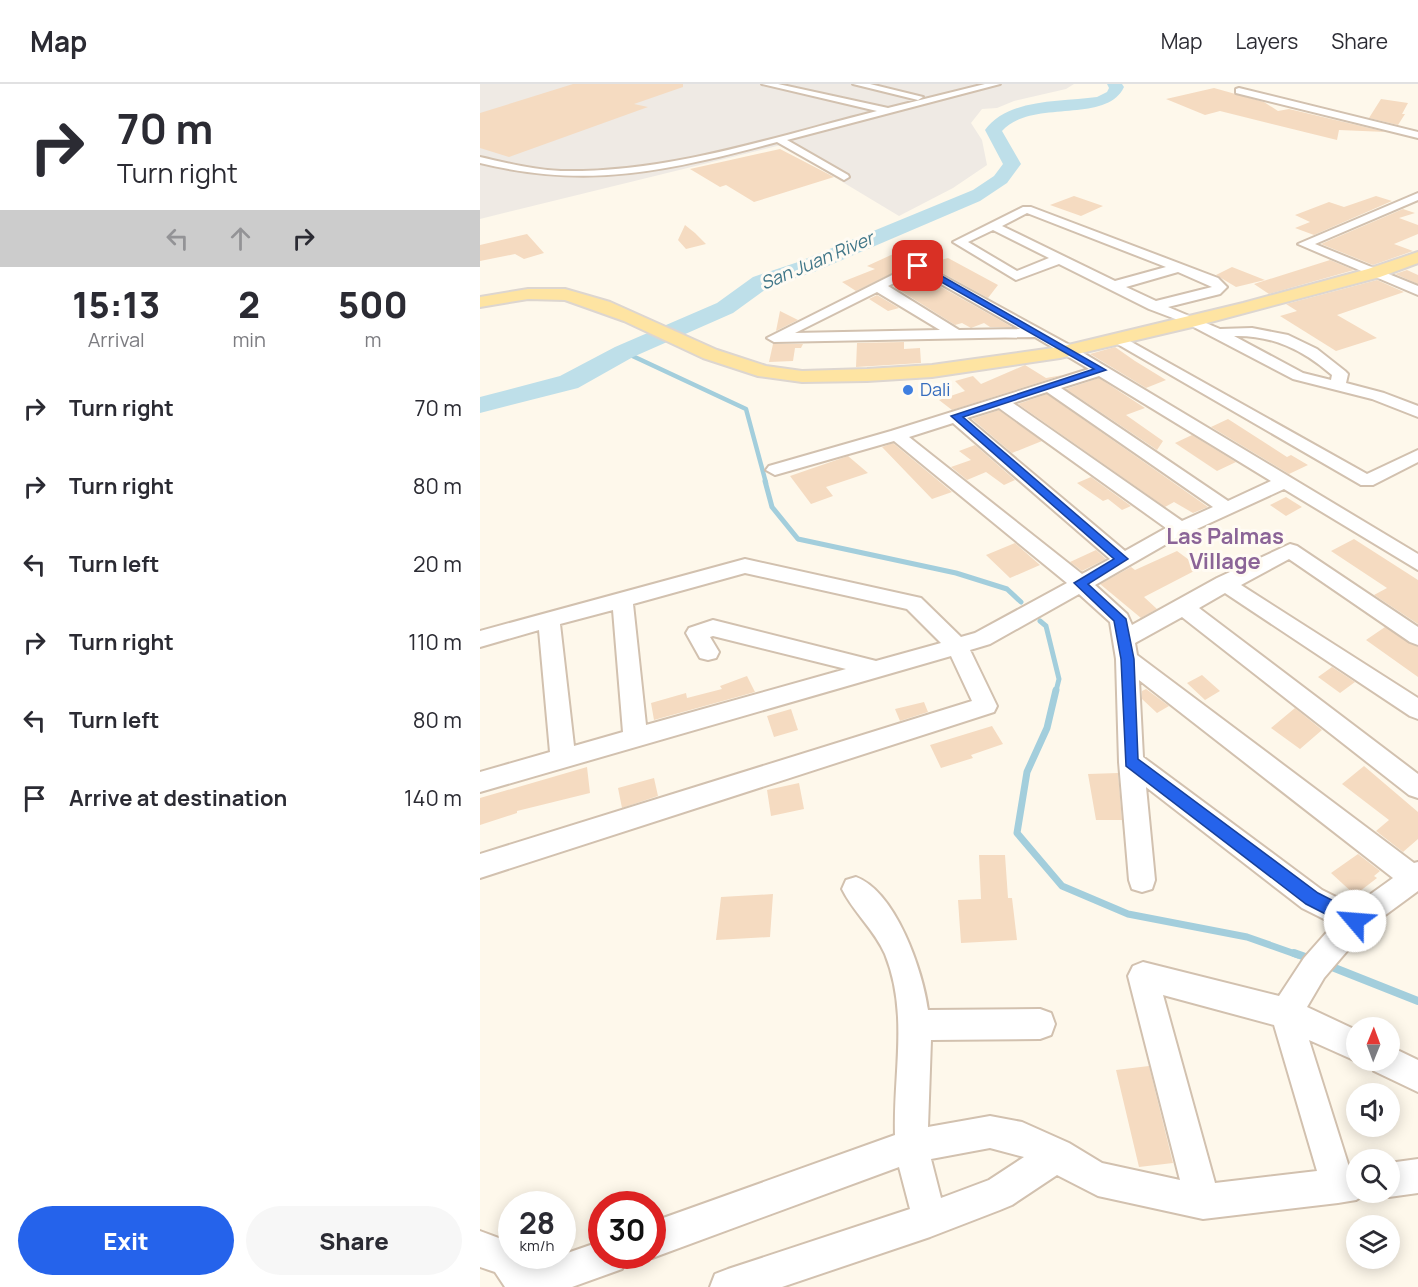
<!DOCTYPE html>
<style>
:root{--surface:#fff;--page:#f7f7f7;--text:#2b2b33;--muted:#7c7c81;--line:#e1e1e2;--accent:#2563eb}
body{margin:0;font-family:Manrope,sans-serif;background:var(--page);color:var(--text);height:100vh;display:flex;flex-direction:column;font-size:22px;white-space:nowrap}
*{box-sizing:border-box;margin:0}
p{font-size:20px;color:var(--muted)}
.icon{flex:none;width:33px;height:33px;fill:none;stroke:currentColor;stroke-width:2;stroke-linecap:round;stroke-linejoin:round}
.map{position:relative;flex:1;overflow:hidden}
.sheet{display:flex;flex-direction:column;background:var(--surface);width:480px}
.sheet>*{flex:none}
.hud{background:#fff;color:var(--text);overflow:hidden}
.needle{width:39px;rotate:1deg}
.fabs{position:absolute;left:866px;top:933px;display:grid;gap:12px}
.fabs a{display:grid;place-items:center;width:54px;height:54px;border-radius:50%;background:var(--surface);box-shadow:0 3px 15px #0003;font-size:30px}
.speed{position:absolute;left:18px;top:1107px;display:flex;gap:12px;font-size:30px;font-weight:700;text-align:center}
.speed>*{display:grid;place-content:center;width:78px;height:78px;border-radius:50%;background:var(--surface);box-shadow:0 3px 15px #0003;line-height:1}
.speed small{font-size:15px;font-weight:400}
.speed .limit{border:9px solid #d22;background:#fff;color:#111}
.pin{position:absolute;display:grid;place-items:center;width:51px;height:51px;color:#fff;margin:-26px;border-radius:12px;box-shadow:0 3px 9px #0006}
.me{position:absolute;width:66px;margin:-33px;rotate:297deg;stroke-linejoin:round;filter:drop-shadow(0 0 4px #0008)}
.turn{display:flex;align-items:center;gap:21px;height:126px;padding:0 18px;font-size:27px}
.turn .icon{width:78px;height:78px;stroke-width:2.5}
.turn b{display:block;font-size:42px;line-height:51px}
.lanes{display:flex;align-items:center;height:57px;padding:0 18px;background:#0003;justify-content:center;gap:30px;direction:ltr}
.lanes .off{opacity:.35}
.eta{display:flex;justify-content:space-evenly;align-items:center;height:102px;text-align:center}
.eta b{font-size:36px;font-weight:800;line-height:42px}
.cta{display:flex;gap:12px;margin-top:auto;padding:12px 18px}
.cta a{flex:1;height:69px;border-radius:36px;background:var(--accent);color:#fff;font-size:24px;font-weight:800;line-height:69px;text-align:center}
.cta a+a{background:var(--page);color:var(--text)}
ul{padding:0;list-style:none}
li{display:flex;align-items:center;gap:18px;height:78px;padding:0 18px}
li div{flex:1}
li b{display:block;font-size:22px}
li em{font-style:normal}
header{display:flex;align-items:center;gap:36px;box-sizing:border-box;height:84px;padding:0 30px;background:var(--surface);border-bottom:2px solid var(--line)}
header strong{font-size:28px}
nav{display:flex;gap:33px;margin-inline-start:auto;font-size:21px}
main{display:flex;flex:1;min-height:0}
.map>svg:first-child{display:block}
.industrial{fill:#efeae4}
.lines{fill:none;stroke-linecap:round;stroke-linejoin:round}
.stream-far3{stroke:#a3cedc;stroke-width:4.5}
.stream-far2{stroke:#a3cedc;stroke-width:5}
.stream-far1{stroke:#a3cedc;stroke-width:7}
.stream{stroke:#a3cedc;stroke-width:8}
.river{fill:#bedfe9;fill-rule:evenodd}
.building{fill:#f5dbc1}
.minor-casing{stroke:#d2c1af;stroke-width:4}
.major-casing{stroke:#ddd6d0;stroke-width:4}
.minor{fill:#fff;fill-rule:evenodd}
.major{fill:#fee4a2;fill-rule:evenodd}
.route{fill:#2563eb;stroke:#184099;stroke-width:1.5}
.shop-dot{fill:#3f7fe0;stroke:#fffbf3;stroke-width:2}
.labels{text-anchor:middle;stroke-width:6;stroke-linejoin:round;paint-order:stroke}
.far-water-label{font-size:18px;font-style:italic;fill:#407688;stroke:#fffbf3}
.far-shop-label{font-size:18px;fill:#366cbe;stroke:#fffbf3;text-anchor:start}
.neighbourhood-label{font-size:22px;font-weight:bold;fill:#8b6497;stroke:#fffbf3}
</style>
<header>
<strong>Map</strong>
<nav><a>Map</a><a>Layers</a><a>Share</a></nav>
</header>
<main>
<section class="sheet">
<div class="hud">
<div class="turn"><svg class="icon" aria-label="right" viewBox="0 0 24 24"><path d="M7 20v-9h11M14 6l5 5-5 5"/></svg><div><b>70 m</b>Turn right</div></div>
<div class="lanes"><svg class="icon off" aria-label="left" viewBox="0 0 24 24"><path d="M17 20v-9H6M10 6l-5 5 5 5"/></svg><svg class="icon off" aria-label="ahead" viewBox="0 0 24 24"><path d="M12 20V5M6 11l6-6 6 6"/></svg><svg class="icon" aria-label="right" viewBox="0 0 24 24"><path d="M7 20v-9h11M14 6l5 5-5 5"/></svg></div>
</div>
<div class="eta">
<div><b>15:13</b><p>Arrival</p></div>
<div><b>2</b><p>min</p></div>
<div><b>500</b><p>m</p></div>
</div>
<ul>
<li><svg class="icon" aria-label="right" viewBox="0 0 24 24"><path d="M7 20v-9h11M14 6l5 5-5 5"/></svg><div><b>Turn right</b></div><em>70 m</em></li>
<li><svg class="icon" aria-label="right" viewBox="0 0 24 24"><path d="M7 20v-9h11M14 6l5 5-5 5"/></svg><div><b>Turn right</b></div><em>80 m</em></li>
<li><svg class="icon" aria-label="left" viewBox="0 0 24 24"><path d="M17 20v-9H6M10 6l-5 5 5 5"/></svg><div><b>Turn left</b></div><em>20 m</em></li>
<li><svg class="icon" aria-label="right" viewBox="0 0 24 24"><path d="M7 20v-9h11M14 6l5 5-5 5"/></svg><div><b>Turn right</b></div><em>110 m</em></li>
<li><svg class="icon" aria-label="left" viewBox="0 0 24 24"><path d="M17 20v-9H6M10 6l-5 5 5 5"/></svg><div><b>Turn left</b></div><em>80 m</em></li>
<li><svg class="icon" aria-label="arrive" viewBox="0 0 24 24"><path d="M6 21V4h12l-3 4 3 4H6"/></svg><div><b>Arrive at destination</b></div><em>140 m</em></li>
</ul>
<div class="cta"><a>Exit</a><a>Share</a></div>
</section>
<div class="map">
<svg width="938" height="1203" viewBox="0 0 938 1203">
<rect width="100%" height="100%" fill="#fef8eb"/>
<path class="industrial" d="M 0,0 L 594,0 L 586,5 L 534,17 L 517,24 L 502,25 L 491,39 L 502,56 L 507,81 L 473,104 L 419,132 L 301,61 L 0,135 Z"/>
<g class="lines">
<path class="stream-far3" d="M 144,268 L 266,325 L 286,399"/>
<path class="stream-far2" d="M 285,397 L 292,423 L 318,455 L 476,489 L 527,505 L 541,518
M 560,537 L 566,542 L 579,595 L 576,607"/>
<path class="stream-far1" d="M 576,606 L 567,644 L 547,688 L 537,749 L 582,802 L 648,830 L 767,853 L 818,871"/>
<path class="stream" d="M 814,869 L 831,875
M 847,881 L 938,917"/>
<path class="river" d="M 627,0 L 642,0 L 644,3 C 626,41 552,14 522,47 L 541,80 L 527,99 L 500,117 L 334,188 L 289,203 L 253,229 L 153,273 L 98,304 L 0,329 L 0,313 L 80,292 L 135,263 L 237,219 L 273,193 L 318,178 L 493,106 L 514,92 L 523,80 L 505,46 C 528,14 582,18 617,13 L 627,8 L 629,4 Z"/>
</g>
<path class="building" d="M 93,0 L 203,0 L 203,3 L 154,20 L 168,23 L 29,73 L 0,64 L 0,29 Z
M 734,4 L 784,18 L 798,27 L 809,25 L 906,48 L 859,46 L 857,56 L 740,27 L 725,31 L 686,15 Z
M 901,15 L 928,19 L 922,30 L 925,30 L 918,41 L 889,34 Z
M 300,65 L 354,93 L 274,118 L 246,101 L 240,103 L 210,85 Z
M 594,112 L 623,122 L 601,132 L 570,121 Z
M 896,112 L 912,117 L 834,151 L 815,144 L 830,138 L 815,131 L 849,118 L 864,123 Z
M 923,125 L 935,129 L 919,134 L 938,141 L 938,150 L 914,160 L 933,167 L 893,181 L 841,160 Z
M 205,141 L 215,149 L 226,160 L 206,165 L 198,156 Z
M 47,150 L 64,169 L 44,175 L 35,170 L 0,177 L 0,161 Z
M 422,166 L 454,178 L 468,174 L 518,201 L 508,214 L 439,176 L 376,207 L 362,198 L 395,185 L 387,182 Z
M 850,176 L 874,186 L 789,210 L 774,200 Z
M 752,183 L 785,196 L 756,203 L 736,191 Z
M 927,186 L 938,191 L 938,200 L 915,190 Z
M 438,190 L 532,243 L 510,243 L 504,239 L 491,244 L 482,239 L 475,241 L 413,202 Z
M 897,196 L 924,208 L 857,231 L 897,254 L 856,267 L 800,232 L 817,227 L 806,220 Z
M 397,211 L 419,224 L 408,227 L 389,215 Z
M 300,227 L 318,236 L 296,247 Z
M 424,258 L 424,265 L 440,264 L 441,279 L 376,283 L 377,259 Z
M 293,260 L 323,260 L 321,264 L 315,264 L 313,277 L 289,278 Z
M 635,263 L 655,277 L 686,296 L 666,304 L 610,270 Z
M 545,281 L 566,294 L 583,291 L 472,326 L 459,316 L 485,307 L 475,297 L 493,292 L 501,300 Z
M 619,294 L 665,324 L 646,331 L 683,357 L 677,366 L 586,305 Z
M 567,310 L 728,423 L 713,429 L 694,418 L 685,423 L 538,320 Z
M 519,326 L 562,357 L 532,369 L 492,335 Z
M 748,335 L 807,373 L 811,371 L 828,381 L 809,390 L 731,343 Z
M 712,351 L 756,378 L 737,387 L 695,359 Z
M 413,359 L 472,408 L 452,415 L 402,363 Z
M 495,361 L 535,396 L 524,401 L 506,388 L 487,396 L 471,383 L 491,376 L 479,367 Z
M 368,372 L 388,389 L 346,403 L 353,412 L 331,420 L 310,392 Z
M 611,393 L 651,422 L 642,426 L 628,415 L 623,417 L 597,399 Z
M 806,413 L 822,423 L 806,432 L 790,421 Z
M 874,455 L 938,496 L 938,540 L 894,511 L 907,504 L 851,467 Z
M 535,459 L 560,481 L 530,494 L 506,471 Z
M 616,466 L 626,475 L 602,487 L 590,478 Z
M 697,467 L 720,484 L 664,513 L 677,525 L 661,534 L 620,500 L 651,483 L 655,486 Z
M 905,543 L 938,563 L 938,593 L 886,556 Z
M 852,583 L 875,598 L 860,609 L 838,593 Z
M 722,591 L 740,607 L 725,616 L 707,599 Z
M 267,592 L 275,608 L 174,636 L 171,619 L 206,609 L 207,614 L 242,605 L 240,602 Z
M 666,605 L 689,622 L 677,629 L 662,615 L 662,607 Z
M 444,618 L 448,628 L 420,637 L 415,625 Z
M 815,624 L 842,646 L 820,665 L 791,644 Z
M 311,625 L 318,646 L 294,653 L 287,632 Z
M 512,642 L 523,660 L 491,671 L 493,674 L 461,684 L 450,661 Z
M 884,682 L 938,728 L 938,755 L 923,768 L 896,747 L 909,736 L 862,700 Z
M 107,683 L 110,709 L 37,727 L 37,729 L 0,741 L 0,714 Z
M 638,689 L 642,736 L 616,736 L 608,690 Z
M 174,694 L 178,712 L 142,724 L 138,704 Z
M 319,699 L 324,725 L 291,732 L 287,706 Z
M 878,770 L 900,787 L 894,792 L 897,794 L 875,811 L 851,789 Z
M 499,771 L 525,771 L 528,814 L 532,814 L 537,856 L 481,859 L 478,816 L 501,815 Z
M 293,810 L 290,853 L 236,856 L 241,813 Z
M 669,982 L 693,1079 L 659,1083 L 636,986 Z"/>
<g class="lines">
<defs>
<path id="minor" d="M 282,0 L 298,0 L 408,24 L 505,0 L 520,0 L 307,56 L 368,91 L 369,93 L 364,96 L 297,58 C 190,86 110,106 0,79 L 0,73 C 27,79 54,86 81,87 C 189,89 294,53 397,27 Z
M 373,0 L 390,0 L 443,13 L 438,16 Z
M 759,4 L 938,48 L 938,54 L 756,9 L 756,5 Z
M 938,109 L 938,116 L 835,160 L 938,202 L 938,211 L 818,160 Z
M 543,123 L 551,123 L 738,194 L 747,203 L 740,210 L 688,223 L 740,245 L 772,244 L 808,251 L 837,265 L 865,287 L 868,290 L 866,299 L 904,309 L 938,322 L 938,333 L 892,315 L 813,295 L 706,239 L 669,225 L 579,180 L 536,196 L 473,158 ZM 547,129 L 686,183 L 635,197 L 522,142 ZM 513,146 L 569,174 L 537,187 L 488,158 ZM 698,188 L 732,203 L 676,217 L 646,203 ZM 754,252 C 793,251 823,266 852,291 L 851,296 L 823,289 Z
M 438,178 L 595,264 L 938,470 L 938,486 L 804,405 L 695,455 L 615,501 L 647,530 L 652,541 L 737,494 L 810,460 L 817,462 L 938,543 L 938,561 L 930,558 L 809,475 L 761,501 L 938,614 L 938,635 L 930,632 L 745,509 L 719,524 L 938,690 L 938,714 L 929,711 L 702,533 L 655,559 L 657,571 L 934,779 L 938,778 L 938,807 L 885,846 L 844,894 L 827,923 L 876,946 L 876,977 L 829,956 L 869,1083 L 876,1082 L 876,1108 L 889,1108 L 876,1116 L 858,1119 L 723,1135 L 618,1112 L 577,1091 L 532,1121 L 520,1126 L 450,1153 L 302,1203 L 230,1203 L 235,1190 L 248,1185 L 430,1125 L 419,1083 L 172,1174 L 167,1172 L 172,1172 L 172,1138 L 415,1051 C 413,989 429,930 405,870 C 394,845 373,828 362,805 L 366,796 L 376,793 C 416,808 443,887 448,926 L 560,925 L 571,929 L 575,940 L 571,951 L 560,955 L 451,956 L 448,1043 L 510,1032 L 542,1038 L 589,1059 L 622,1079 L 700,1096 L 648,892 L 653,882 L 663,878 L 799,912 L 824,874 L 854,840 L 822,824 L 666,703 L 675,796 L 672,805 L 662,808 L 652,805 L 649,796 L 639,678 L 636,575 L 630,538 L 599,510 L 510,560 L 490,566 L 517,622 L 514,628 L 0,794 L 0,770 L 492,617 L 471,572 L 0,708 L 0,688 L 70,668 L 59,546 L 0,563 L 0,547 L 265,475 L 441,514 L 481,553 L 495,549 L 587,499 L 414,357 L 295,391 L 286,386 L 289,382 L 411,347 L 609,285 L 555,253 L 294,258 L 287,254 ZM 438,187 L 540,245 L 479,246 L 408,202 ZM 397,208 L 460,246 L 315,249 ZM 619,292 L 791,397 L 748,417 L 581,304 ZM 567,308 L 733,423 L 702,437 L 533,319 ZM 519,324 L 686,444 L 645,467 L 487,334 ZM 473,339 L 630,475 L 602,490 L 429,353 ZM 265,489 L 427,525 L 461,559 L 396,577 L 233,536 L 209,544 L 206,549 L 220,574 L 228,576 L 236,574 L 239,568 L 230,553 L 233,552 L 366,585 L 166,641 L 153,520 ZM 133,526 L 143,648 L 94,662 L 80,540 ZM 659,596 L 913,794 L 874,822 L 842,806 L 663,673 ZM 683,911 L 794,941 L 837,1087 L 735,1099 ZM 510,1064 L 544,1073 L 509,1096 L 461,1114 L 451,1075 Z
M 639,251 L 887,390 L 938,366 L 938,378 L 893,401 L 881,401 L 634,258 L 632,255 Z
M 909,962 L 938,976 L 938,1008 L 894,987 L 890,976 L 909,976 Z
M 938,1075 L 938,1109 L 909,1113 L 898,1108 L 909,1108 L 909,1079 Z
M 0,1147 L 32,1159 L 32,1172 L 46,1172 L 53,1181 L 122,1157 L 122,1172 L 147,1172 L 142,1185 L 92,1203 L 25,1203 L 15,1188 L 0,1183 Z"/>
<path id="major" d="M 938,168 L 938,179 L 900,193 L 712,243 L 580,274 L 452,293 L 387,297 L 322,298 L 278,292 L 223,274 L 144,237 L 85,216 L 48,215 L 0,223 L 0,213 L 48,205 L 85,205 L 130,218 L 237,266 L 286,282 L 322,287 L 387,285 L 452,281 L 580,263 L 763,219 L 888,185 Z"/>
</defs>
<use href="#minor" class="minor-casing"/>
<use href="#major" class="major-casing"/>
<use href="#minor" class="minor"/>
<use href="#major" class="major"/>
</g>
<path class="route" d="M 435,180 L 441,180 L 626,286 L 483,333 L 648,475 L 608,500 L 646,535 L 654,575 L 658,675 L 838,809 L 881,831 L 884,837 L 881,842 L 875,844 L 869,842 L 826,820 L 646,682 L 641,575 L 634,537 L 594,499 L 634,475 L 471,332 L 614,285 L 435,183 Z"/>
<circle class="shop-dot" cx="428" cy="306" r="6"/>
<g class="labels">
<g class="far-water-label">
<text transform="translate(337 177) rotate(-23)" y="6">San Juan River</text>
</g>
<g class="far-shop-label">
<text x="440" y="312">Dali</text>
</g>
<g class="neighbourhood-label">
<text x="745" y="460">Las Palmas<tspan x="745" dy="25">Village</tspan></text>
</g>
</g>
</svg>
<div class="fabs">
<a><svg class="needle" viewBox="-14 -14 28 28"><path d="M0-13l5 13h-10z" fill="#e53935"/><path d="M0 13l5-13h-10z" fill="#7c7c81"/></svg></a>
<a><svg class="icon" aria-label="sound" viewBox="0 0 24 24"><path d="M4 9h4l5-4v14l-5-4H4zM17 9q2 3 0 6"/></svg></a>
<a><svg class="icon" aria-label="search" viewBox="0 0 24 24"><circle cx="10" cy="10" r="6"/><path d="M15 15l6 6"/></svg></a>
<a><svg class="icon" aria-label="layers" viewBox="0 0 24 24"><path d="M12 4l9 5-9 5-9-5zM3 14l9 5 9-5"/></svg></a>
</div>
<div class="speed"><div>28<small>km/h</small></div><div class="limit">30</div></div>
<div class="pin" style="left:438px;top:182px;background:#d93025"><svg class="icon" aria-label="arrive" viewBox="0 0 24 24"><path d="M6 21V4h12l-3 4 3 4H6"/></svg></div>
<svg class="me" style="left:875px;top:837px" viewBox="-20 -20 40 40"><circle r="19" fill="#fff"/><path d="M0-13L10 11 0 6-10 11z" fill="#2563eb"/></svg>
</div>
</main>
